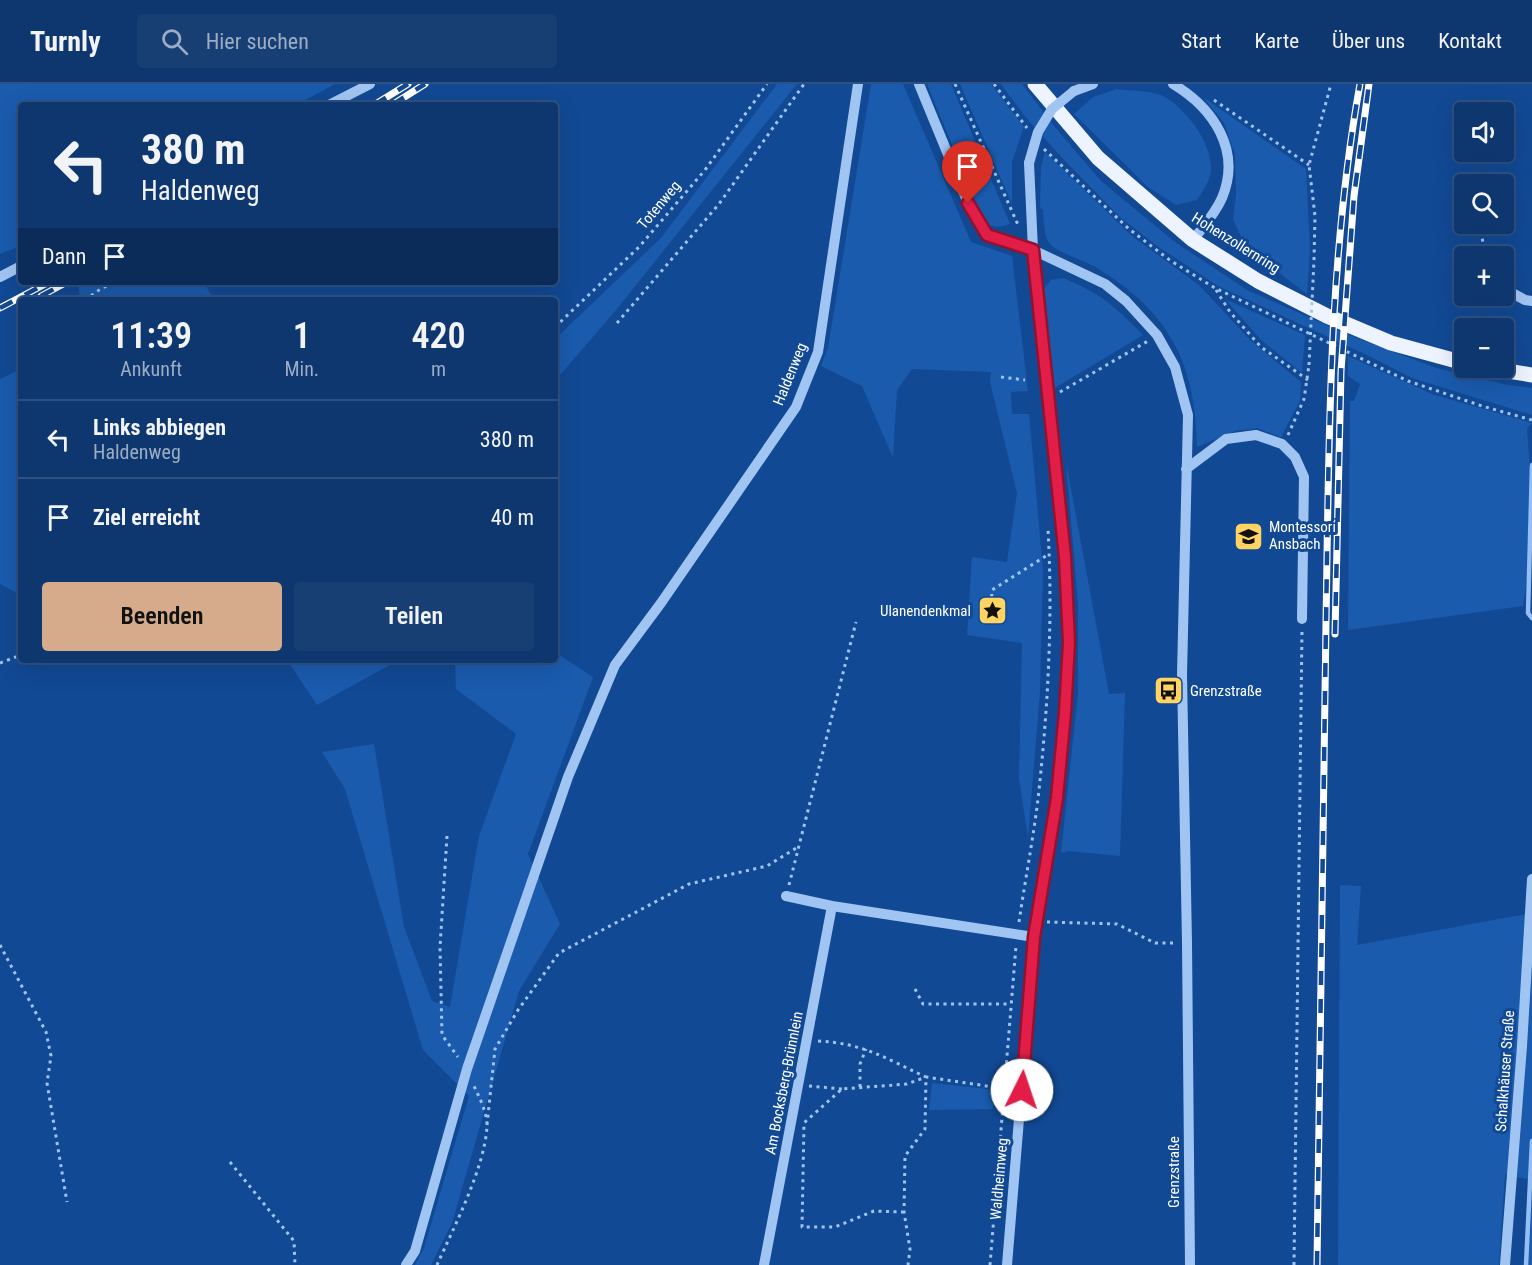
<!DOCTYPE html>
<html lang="de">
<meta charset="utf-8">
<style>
:root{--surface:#0e376f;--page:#173f74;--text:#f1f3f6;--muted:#9bacc3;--line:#2e5182;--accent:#d6ab8b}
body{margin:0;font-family:"Roboto Condensed",sans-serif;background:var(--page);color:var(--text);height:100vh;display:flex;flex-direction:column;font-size:22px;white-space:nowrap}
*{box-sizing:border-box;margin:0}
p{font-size:20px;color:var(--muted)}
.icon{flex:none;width:33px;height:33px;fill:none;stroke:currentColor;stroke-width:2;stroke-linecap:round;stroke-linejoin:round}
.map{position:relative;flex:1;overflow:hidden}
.sheet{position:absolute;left:18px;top:213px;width:540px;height:366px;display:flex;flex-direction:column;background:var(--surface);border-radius:6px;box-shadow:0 6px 24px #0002,0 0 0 2px var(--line)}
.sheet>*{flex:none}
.hud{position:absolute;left:18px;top:18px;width:540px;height:183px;border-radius:6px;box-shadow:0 6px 24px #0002,0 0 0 2px var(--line);background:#0e376f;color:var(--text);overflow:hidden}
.buttons{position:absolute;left:1454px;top:18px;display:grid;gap:12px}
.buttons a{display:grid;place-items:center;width:60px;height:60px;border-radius:6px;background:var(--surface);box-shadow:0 6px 24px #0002,0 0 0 2px var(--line);font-size:30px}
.pin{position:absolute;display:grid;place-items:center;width:51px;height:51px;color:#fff;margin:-62px -26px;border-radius:50% 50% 50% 0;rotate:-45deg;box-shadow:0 0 6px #0007}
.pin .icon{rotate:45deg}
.me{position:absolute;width:66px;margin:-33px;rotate:4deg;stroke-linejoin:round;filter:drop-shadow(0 0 4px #0008)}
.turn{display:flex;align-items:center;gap:21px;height:126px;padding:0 24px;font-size:27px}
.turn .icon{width:78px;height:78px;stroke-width:2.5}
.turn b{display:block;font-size:42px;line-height:51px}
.then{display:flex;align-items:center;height:57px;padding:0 24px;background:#0003;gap:12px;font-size:22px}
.eta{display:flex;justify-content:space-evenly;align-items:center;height:102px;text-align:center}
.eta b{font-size:36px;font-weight:600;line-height:42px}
.button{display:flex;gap:12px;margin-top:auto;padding:12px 24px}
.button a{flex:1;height:69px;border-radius:6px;background:var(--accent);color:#111;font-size:24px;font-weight:600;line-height:69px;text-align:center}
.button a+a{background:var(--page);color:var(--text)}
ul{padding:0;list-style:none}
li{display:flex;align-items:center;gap:18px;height:78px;padding:0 24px;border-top:2px solid var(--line)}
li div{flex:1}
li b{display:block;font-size:22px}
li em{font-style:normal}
header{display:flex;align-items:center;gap:36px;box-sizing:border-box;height:84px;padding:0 30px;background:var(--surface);border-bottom:2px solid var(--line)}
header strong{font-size:28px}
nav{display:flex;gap:33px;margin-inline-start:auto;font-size:21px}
.search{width:420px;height:54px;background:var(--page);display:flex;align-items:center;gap:15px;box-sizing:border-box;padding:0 21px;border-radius:6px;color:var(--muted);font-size:22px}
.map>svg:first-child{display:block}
.green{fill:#1a5bae}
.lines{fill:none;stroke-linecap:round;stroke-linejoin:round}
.stream{stroke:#93bff6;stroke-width:4.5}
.path{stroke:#a1c5f2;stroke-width:3;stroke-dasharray:3 4.5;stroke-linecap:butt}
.minor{stroke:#a1c5f2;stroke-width:10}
.major{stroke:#edf3ff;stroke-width:15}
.rail-casing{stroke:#fff;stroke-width:7}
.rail{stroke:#124994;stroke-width:4.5;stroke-dasharray:14;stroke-linecap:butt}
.path-bridge{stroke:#a1c5f2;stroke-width:3;stroke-dasharray:3 4.5;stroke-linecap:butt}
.minor-bridge{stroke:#a1c5f2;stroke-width:10}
.route-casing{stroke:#92132f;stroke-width:15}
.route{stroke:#e11d48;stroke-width:10}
.labels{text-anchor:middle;stroke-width:6;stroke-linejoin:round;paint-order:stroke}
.street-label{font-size:15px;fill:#fff;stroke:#124994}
.poi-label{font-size:15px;fill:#fff;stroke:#124994;text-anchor:start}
</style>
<header>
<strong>Turnly</strong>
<div class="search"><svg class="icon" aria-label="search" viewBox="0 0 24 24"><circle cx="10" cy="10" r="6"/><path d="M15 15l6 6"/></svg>Hier suchen</div>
<nav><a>Start</a><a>Karte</a><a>Über uns</a><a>Kontakt</a></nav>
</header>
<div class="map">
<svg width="1532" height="1181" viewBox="0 0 1532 1181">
<rect width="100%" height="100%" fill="#124994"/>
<path class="green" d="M 0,0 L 335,0 L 296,21 L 21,21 L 21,162 L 0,170 Z
M 777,0 L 797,0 L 616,226 L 555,297 L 555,255 L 661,154 Z
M 871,0 L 903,0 L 971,158 L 1012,172 L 1028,307 L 1011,308 L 1012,330 L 1029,330 L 1043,486 L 1040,607 L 1028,754 L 1019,695 L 1022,559 L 967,551 L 972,473 L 1007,478 L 1017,409 L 990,298 L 991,288 L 912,285 L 897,306 L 893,374 L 862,302 L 821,282 L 828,264 Z
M 927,0 L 951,0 L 1010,140 L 999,143 L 988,141 L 979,126 Z
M 960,0 L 991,0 L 1024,43 L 1012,78 L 1012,120 Z
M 1001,0 L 1022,0 L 1058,47 L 1101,97 L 1175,158 L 1247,206 L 1349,251 L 1436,284 L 1508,301 L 1532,304 L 1532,331 L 1412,294 L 1369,272 L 1218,202 L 1157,162 L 1119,132 L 1067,79 L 1027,35 Z
M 1117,5 C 1132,7 1154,6 1167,14 C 1188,29 1209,55 1211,82 C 1212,94 1204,106 1197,116 L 1176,121 L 1148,103 L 1074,30 L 1093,13 Z
M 1203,13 L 1306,85 L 1310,164 L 1307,210 L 1246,164 L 1233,135 L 1236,111 L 1235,70 L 1224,39 Z
M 1045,68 L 1132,152 L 1199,201 L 1250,256 L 1301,298 L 1300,317 L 1281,353 L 1257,344 L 1235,347 L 1197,363 C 1196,279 1169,228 1097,184 C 1086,177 1059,169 1051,161 C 1043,153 1044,137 1043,126 L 1040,124 L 1041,83 Z
M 1063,194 C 1100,209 1115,222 1143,251 L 1053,305 L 1043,214 L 1044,204 L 1051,196 Z
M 78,198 L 203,198 L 215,216 L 80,216 Z
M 1225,215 L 1305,251 L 1302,289 L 1261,256 Z
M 1348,272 L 1432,310 L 1532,339 L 1527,344 L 1532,414 L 1532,465 L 1523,522 L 1348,546 L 1350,317 L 1354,317 L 1360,300 L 1348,292 Z
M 21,285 L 21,511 L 0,500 L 0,295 Z
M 1066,378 L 1109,610 L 1125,609 L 1120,772 L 1069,767 L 1061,769 L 1078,609 L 1078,520 Z
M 556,569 L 593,593 L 528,770 L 560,840 L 519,907 L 452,1139 L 431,1181 L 415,1181 L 424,1164 L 469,1012 L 423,966 L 345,705 L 322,668 L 374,660 L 404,843 L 432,917 L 450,923 L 479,752 L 516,650 L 456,605 L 455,576 L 539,576 L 542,579 L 547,576 L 555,576 Z
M 287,576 L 399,576 L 317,621 Z
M 1340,801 L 1361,802 L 1357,861 L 1532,829 L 1532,1181 L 1526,1181 L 1528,1095 L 1505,1091 L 1499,1181 L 1338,1181 Z
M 932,999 L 995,1006 L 993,1025 L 929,1026 Z"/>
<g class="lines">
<path class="stream" d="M 1532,381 L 1528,529 L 1532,534
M 1526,1181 L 1532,1057"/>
<path class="path" d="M 955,0 L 1019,143
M 994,0 L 1027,44
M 1214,16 L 1309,81
M 1044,65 L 1129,145 L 1171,177 L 1215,204 L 1408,297 L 1482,322 L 1532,336
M 1479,140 L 1486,172
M 1314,176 L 1315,132 L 1309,81 L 1331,0
M 1216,206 L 1230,228 L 1261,263 L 1308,296
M 85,216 L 102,204 L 116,198
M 617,239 L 719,120 L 804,0
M 555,243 L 639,163 L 705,86 L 767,0
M 1001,293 L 1025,296
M 1060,308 L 1148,257
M 1288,351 L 1304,315 L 1309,281
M 991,528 L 992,506 L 1049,470
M 0,579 L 21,571
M 447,752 L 440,863 L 442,951 L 458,973
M 789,801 L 856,538
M 1019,838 C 1025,797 1033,756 1038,715 C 1048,625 1053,535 1048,445
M 1047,838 L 1117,840 L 1155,859 L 1177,859
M 0,861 L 46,948 L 51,972 L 47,999 L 67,1118
M 915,905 L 923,920 L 1011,920
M 818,957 C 863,959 887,975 926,993 L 925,1045 L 905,1072 L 904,1128 L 910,1165 L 908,1181
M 809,1002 L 842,1005
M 860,1003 L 860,980 L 866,965
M 487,1041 L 495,965 L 518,926 L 559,869 L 689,800 L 767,782 L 798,763
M 230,1078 L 294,1157 L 295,1181
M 904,1128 L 874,1127 L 835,1143 L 802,1143 L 804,1039 L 842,1005 L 907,1000 L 926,993 L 1007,1005
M 437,1181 C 454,1143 485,1083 487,1042 C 487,1028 480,1015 474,1002
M 990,1181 L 1016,862
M 1294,1181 L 1302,546"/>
<path class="minor" d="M 919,0 L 968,119 L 987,151 L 1033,166 L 1105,200 L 1126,217 L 1157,251 L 1175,283 L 1188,331 L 1182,591 L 1187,859 L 1190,1181
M 1173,0 C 1213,24 1242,66 1222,114 C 1215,130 1203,143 1193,156
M 1074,7 L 1093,0
M 329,21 L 370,0
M 0,193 L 21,182
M 1503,204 L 1525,216 L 1532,217
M 1186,385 L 1226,355 L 1256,351 L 1282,360 L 1295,373 L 1304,393 L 1302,535
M 786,812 L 832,822
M 406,1181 L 415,1167 L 467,985 L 568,693 L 615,581 L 661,519 L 796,323 L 818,268 L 858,0
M 764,1181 L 832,822 L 1034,853
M 1007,1181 L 1034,853 L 1057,714 L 1065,629 L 1069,559 L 1065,473 L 1033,166 L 1029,79
M 1505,1181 L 1522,962 L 1532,795"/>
<path class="major" d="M 1035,0 L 1098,74 L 1193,156 L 1258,197 L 1327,232 L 1391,259 L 1464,279
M 1489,284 L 1532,291"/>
<defs>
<path id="rail" d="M 374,21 L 408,0
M 392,21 L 425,0
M 41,212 L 67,198
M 0,224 L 49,198
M 1335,550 L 1341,287 L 1354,112 L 1369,0
M 1317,1181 C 1320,967 1323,753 1326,539 C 1329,360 1328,177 1360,0"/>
</defs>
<use href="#rail" class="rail-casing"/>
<use href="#rail" class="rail"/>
<path class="path-bridge" d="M 1309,281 L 1314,176"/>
<path class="minor-bridge" d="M 1029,79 L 1038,48 L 1052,25 L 1074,7"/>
</g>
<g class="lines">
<defs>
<path id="route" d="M 968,119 L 987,151 L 1033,166 L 1065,473 L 1069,559 L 1065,629 L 1057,714 L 1034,853 L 1022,1006"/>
</defs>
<use href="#route" class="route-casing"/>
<use href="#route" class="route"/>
</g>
<defs>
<symbol id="school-square" viewBox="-11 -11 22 22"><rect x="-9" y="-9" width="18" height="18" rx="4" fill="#ffd463" stroke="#124994"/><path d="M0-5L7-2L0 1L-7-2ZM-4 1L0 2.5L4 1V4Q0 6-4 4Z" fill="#111"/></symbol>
<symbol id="sight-square" viewBox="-11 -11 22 22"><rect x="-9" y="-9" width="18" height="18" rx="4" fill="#ffd463" stroke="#124994"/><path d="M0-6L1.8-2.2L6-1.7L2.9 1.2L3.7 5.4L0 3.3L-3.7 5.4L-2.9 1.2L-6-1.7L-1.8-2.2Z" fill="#111"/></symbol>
<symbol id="bus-square" viewBox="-11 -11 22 22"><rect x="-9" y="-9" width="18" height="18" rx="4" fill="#ffd463" stroke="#124994"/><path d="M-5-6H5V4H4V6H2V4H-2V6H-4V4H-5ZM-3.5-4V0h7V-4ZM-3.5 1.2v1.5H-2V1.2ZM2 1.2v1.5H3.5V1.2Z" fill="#111"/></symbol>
</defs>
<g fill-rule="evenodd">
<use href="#school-square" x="1232" y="436" width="33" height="33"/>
<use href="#sight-square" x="976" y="510" width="33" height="33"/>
<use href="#bus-square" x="1152" y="590" width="33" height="33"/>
</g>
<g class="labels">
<g class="street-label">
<text transform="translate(659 121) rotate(-50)" y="5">Totenweg</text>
<text transform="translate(1236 159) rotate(32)" y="5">Hohenzollernring</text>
<text transform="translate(790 290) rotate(-68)" y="5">Haldenweg</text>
<text transform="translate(1505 987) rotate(-86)" y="5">Schalkhäuser Straße</text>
<text transform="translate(784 999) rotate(-79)" y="5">Am Bocksberg-Brünnlein</text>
<text transform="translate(1174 1088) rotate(-90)" y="5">Grenzstraße</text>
<text transform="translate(999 1095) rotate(-85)" y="5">Waldheimweg</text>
</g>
<g class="poi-label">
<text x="1269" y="448">Montessori<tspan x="1269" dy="17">Ansbach</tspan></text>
<text x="971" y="532" text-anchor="end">Ulanendenkmal</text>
<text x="1190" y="612">Grenzstraße</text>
</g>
</g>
</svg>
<div class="buttons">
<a><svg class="icon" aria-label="sound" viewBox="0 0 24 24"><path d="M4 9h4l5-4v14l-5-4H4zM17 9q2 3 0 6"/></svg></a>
<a><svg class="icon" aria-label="search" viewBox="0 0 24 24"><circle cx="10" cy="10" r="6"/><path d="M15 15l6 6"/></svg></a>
<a>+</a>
<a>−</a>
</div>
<div class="pin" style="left:968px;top:119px;background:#d93025"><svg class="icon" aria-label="arrive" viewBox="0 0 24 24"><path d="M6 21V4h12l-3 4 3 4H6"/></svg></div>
<svg class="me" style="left:1022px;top:1006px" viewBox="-20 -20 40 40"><circle r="19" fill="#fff"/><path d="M0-13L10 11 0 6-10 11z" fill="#e11d48"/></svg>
<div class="hud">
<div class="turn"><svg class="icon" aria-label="left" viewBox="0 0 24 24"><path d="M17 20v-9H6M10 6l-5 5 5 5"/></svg><div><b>380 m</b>Haldenweg</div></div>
<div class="then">Dann<svg class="icon" aria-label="arrive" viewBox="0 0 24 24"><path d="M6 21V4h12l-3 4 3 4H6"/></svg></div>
</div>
<section class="sheet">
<div class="eta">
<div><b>11:39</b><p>Ankunft</p></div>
<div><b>1</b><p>Min.</p></div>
<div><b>420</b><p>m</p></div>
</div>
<ul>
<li><svg class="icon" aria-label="left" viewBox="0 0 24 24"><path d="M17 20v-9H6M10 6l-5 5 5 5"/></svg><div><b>Links abbiegen</b><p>Haldenweg</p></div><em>380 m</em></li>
<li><svg class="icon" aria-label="arrive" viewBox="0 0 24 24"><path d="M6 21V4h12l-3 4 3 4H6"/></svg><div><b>Ziel erreicht</b></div><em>40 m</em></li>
</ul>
<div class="button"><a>Beenden</a><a>Teilen</a></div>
</section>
</div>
